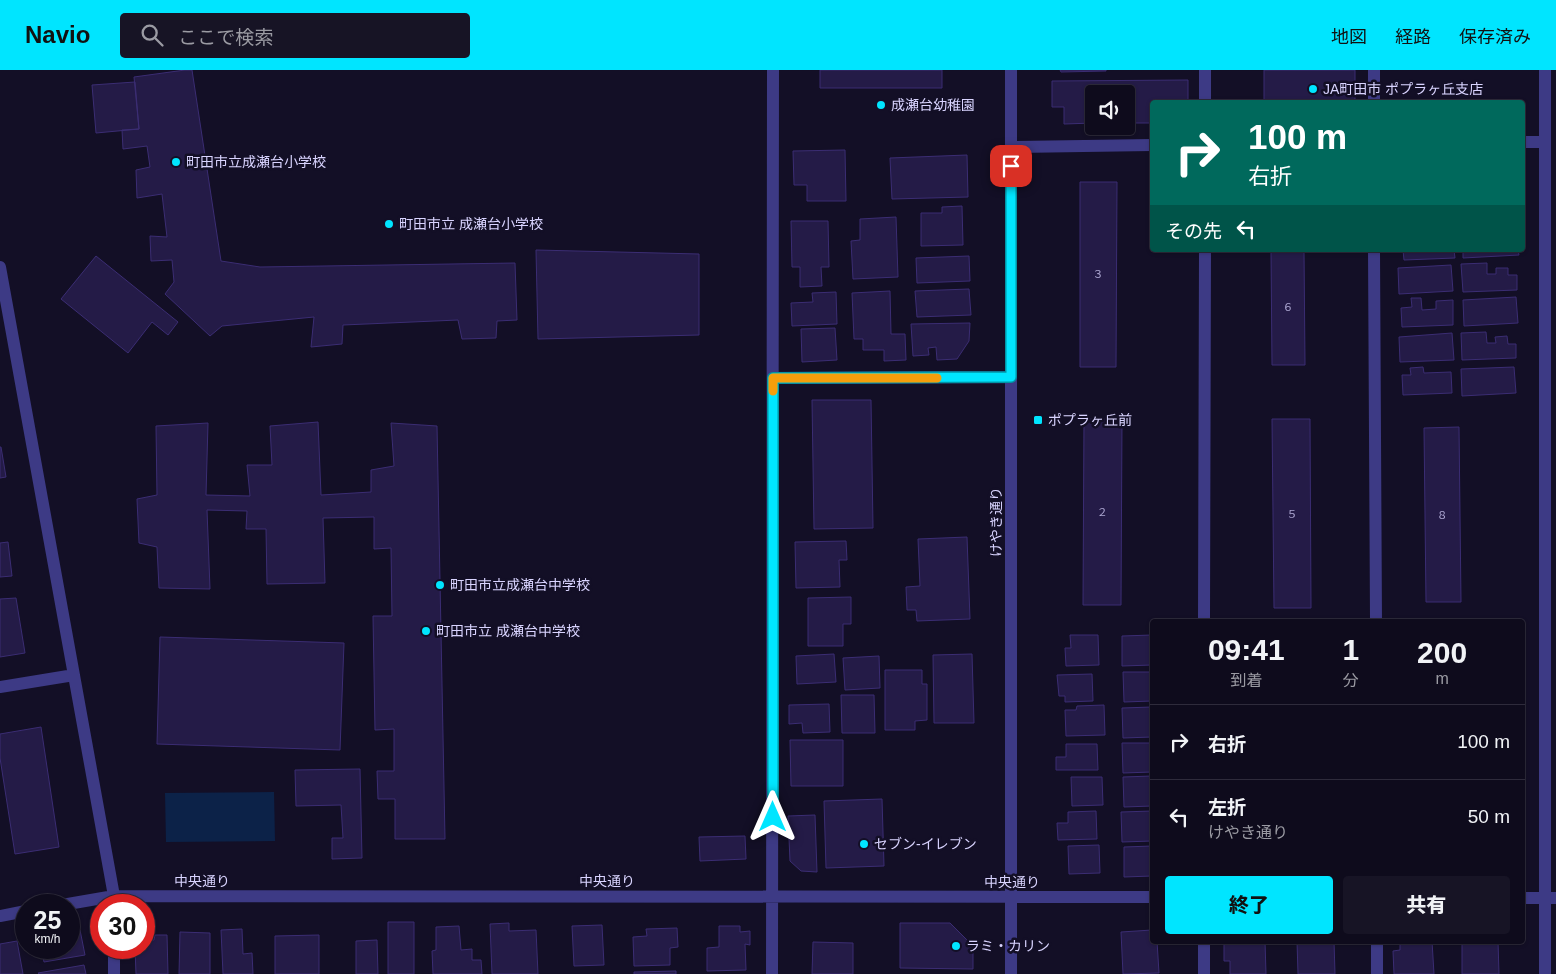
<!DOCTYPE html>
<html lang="ja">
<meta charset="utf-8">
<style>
:root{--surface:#0e0b1c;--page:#171425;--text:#f1f3f6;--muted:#9b9ba3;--line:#2e2b3b;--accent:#00e5ff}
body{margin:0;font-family:Helvetica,"Noto Sans JP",sans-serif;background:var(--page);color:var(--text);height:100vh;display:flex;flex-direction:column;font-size:19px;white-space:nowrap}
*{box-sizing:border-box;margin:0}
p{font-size:16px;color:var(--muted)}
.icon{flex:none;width:28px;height:28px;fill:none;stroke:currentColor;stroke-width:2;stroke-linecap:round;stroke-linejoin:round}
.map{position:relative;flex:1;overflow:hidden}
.drawer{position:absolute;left:1150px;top:549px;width:375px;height:325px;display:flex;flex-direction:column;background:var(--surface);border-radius:5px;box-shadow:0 1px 4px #0004,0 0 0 1px var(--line)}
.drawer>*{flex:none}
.guide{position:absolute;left:1150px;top:30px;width:375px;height:152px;border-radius:5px;box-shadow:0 1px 4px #0004,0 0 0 1px var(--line);background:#00695c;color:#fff;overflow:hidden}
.controls{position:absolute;left:1085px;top:15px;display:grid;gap:10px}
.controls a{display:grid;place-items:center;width:50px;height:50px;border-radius:5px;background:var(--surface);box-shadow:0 1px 4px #0004,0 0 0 1px var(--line);font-size:25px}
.speed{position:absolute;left:15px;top:824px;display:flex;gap:10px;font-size:25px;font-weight:700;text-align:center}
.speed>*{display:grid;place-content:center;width:65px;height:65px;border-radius:50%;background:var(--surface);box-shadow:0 1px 4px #0004,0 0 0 1px var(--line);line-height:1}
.speed small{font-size:12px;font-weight:400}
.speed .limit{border:8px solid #d22;background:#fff;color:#111}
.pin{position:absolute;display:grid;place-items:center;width:42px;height:42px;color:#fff;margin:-21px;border-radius:10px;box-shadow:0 2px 8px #0006}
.me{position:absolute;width:55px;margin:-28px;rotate:0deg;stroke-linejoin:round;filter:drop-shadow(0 0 4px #0008)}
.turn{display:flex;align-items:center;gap:18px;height:105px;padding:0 15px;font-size:22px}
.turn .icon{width:65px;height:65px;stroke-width:2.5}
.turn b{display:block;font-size:35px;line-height:42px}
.then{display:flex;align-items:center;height:48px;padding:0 15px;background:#0003;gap:10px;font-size:19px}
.eta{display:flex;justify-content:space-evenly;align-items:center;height:85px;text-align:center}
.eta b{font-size:30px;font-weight:800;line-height:35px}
.primary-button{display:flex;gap:10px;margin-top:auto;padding:10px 15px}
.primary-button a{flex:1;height:58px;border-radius:5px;background:var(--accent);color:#111;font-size:20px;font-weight:800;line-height:58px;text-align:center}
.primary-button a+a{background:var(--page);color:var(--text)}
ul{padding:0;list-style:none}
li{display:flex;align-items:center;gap:15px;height:75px;padding:0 15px;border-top:1px solid var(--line)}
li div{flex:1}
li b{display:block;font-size:19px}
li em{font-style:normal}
header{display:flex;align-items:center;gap:30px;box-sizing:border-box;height:70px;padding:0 25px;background:var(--accent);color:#111}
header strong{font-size:24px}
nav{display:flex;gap:28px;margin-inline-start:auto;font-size:18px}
.search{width:350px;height:45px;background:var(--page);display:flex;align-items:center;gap:12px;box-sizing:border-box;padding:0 18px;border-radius:5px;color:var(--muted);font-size:19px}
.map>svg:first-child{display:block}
.water{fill:#0c2248}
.building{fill:#241b47;stroke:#3b2d73}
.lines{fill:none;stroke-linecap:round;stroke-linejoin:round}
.minor{stroke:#3d3a85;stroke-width:12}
.route-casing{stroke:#0095a6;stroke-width:12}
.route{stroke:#00e5ff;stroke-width:9}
.slow{stroke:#f59e0b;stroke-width:9}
.poi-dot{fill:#00e5ff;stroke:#130f26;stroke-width:2}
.labels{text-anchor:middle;stroke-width:5;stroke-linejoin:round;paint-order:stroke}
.number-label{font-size:11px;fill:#aca6d1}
.poi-label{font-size:14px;fill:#d9d4ff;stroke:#130f26;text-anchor:start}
.street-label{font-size:14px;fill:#d9d4ff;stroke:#130f26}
</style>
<header>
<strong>Navio</strong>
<div class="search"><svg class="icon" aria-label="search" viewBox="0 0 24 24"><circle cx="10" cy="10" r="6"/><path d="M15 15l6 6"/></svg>ここで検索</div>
<nav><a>地図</a><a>経路</a><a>保存済み</a></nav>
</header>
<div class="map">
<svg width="1556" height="904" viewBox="0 0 1556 904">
<rect width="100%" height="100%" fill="#130f26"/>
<path class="water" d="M 274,722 L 275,771 L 166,772 L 165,723 Z"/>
<path class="building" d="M 185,0 L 192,0 L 221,191 L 260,197 L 515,193 L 517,250 L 497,251 L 496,268 L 462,269 L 458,250 L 343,255 L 342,274 L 311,277 L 314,247 L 222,256 L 210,266 L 165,224 L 174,212 L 172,190 L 151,191 L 150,166 L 167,167 L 162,124 L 137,128 L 136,100 L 150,97 L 147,76 L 123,79 L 122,60 L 139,59 L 134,7 Z
M 820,0 L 942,0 L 942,18 L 820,18 Z
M 1060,0 L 1106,0 L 1106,1 L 1061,2 Z
M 1264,0 L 1355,0 L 1355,32 L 1264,32 Z
M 1188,10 L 1188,32 L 1152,32 L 1152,53 L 1126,53 L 1126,24 L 1094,24 L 1094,53 L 1064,54 L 1064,37 L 1052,37 L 1052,11 Z
M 135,12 L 139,59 L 96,63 L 92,15 Z
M 845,80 L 846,131 L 807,131 L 807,115 L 794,115 L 793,81 Z
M 967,85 L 968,127 L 892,129 L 890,88 Z
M 1080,112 L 1117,112 L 1116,297 L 1080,297 Z
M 962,136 L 963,175 L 921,176 L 921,143 L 942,143 L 942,137 Z
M 896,147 L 898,207 L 853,209 L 851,171 L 860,170 L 860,149 Z
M 791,151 L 828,151 L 829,197 L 821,197 L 822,216 L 800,217 L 800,197 L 792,197 Z
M 536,180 L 699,184 L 699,265 L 538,269 Z
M 1271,180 L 1304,180 L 1305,295 L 1272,295 Z
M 1403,180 L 1454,180 L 1455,188 L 1404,190 Z
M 1463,180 L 1518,180 L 1519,185 L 1463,188 Z
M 96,186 L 178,252 L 168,265 L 152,252 L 128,283 L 61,229 Z
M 969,186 L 970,211 L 917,213 L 916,188 Z
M 1487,193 L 1487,204 L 1496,204 L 1496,198 L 1508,198 L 1508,205 L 1517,205 L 1517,220 L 1463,222 L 1461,194 Z
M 1451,195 L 1453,221 L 1399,224 L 1398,198 Z
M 969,219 L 971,245 L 917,247 L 915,221 Z
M 890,221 L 891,264 L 905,264 L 906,290 L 884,291 L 884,280 L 863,280 L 863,269 L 854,269 L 852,223 Z
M 836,222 L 837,254 L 792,256 L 791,233 L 813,232 L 812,223 Z
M 1516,227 L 1518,253 L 1464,256 L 1463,230 Z
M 1411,228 L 1421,228 L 1422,240 L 1436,239 L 1436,231 L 1453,230 L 1453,255 L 1402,257 L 1401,238 L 1412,237 Z
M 970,253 L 969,271 L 957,289 L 937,290 L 936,277 L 928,278 L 929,285 L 913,286 L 911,254 Z
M 835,258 L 837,290 L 802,292 L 801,259 Z
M 1486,262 L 1487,273 L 1496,273 L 1495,267 L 1507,266 L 1508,274 L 1516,274 L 1516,288 L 1462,290 L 1461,263 Z
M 1452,263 L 1454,290 L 1400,292 L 1399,267 Z
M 1423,297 L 1424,303 L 1451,302 L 1452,323 L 1403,325 L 1402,305 L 1411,305 L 1410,298 Z
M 1514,297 L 1516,323 L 1462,326 L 1461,299 Z
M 812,330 L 871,330 L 873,458 L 814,459 Z
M 1084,349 L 1122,349 L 1121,535 L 1083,535 Z
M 1272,349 L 1310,349 L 1311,538 L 1274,538 Z
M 318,352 L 321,425 L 371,422 L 371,400 L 394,396 L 391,353 L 437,356 L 445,769 L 395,769 L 395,729 L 378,729 L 377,701 L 394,701 L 394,659 L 375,660 L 373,546 L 392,546 L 391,478 L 374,479 L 374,447 L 323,448 L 325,513 L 267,514 L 266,459 L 246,459 L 247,441 L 207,440 L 210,519 L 159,518 L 157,477 L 139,473 L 137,429 L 157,425 L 156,356 L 208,353 L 206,425 L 250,426 L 247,395 L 272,395 L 270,356 Z
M 1459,357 L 1461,532 L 1426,532 L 1424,358 Z
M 0,377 L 1,377 L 6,407 L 0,408 Z
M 967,467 L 970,549 L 917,551 L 916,540 L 907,540 L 906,517 L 920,516 L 918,469 Z
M 846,471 L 847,490 L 839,490 L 840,517 L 796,518 L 795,472 Z
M 8,472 L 12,506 L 0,507 L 0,473 Z
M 851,527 L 851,554 L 843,554 L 843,576 L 808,576 L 808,528 Z
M 16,528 L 25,583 L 0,587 L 0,529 Z
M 1070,565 L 1098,565 L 1099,595 L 1066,596 L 1065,578 L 1071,578 Z
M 1152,565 L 1152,595 L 1122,596 L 1122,566 Z
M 160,567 L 344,573 L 340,680 L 157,674 Z
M 834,584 L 836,612 L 797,614 L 796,586 Z
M 972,584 L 974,653 L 934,653 L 933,585 Z
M 879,586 L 880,618 L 845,620 L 843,588 Z
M 885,600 L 922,600 L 922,614 L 927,614 L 927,650 L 915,651 L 915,660 L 885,660 Z
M 1123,602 L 1152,602 L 1152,631 L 1124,632 Z
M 1092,604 L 1093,631 L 1065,632 L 1065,626 L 1059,626 L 1057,605 Z
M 841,625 L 874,625 L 875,663 L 842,663 Z
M 829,634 L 830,662 L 803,663 L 802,653 L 789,654 L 789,635 Z
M 1104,635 L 1105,665 L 1066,666 L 1065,640 L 1076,640 L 1077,636 Z
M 1152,637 L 1152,667 L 1123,668 L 1122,638 Z
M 41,657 L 59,777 L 15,784 L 0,688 L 0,664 Z
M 790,670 L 843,670 L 843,716 L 791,716 Z
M 1122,673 L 1152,673 L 1152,702 L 1123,703 Z
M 1066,674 L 1097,674 L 1098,700 L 1056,700 L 1056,687 L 1066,687 Z
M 360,699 L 362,788 L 332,789 L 332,768 L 343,768 L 341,735 L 296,736 L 295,700 Z
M 1152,706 L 1152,736 L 1124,737 L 1123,707 Z
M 1071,707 L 1102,707 L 1103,735 L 1072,736 Z
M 882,729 L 884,796 L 826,798 L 824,731 Z
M 1096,741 L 1097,769 L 1058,770 L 1057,753 L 1068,753 L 1068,742 Z
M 1152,741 L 1152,771 L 1122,772 L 1121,742 Z
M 815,745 L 817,802 L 801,801 L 790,791 L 788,746 Z
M 745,766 L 746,789 L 700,791 L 699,767 Z
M 1099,775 L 1100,803 L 1069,804 L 1068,776 Z
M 1152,776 L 1152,806 L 1124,807 L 1124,777 Z
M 388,852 L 414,852 L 414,904 L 388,904 Z
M 509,853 L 509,861 L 536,860 L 538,904 L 492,904 L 490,854 Z
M 900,853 L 950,853 L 973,876 L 973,899 L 900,898 Z
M 602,855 L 604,895 L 574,896 L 572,856 Z
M 459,856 L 461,880 L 472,879 L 472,890 L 481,890 L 482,904 L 433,904 L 432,881 L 436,880 L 436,857 Z
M 719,856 L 740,856 L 740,862 L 750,861 L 750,875 L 745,874 L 746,900 L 707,901 L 707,878 L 719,877 Z
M 677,858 L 678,877 L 670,878 L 670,895 L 634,896 L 633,867 L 647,866 L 646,859 Z
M 242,859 L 243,884 L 252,883 L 253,904 L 223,904 L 221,860 Z
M 80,860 L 85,885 L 44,892 L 41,878 L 69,878 L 69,862 Z
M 1152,860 L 1152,871 L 1157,871 L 1159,903 L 1123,904 L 1121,862 Z
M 180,862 L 210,863 L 210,904 L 179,904 Z
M 155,865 L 167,865 L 168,904 L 136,904 L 135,878 L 144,878 L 144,870 L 154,870 Z
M 319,865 L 319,904 L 275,904 L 275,866 Z
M 377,870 L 378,904 L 356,904 L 356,871 Z
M 17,871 L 23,904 L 0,904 L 0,874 Z
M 1224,871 L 1265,871 L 1266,904 L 1230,904 L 1230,891 L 1224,891 Z
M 1297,871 L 1334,871 L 1335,904 L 1298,904 Z
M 1400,871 L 1432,871 L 1434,904 L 1394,904 L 1393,881 L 1400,880 Z
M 1462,871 L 1498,871 L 1499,904 L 1462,904 Z
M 813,872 L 853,873 L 853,904 L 812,904 Z
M 84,895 L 86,904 L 39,904 L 38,903 Z
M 676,901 L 676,904 L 634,904 L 634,902 Z"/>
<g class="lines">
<path class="minor" d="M 1205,32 L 1205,0
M 1374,32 L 1374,0
M 1522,72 L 1545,72
M 1011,77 L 1152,75
M 1374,180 L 1376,551
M 0,197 L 114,826 L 114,835
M 773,308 L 1011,307
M 1204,551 L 1205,180
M 0,617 L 74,605
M 1522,828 L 1556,828
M 62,835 L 114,826 L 1152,827
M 0,846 L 26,841
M 114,878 L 114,904
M 772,904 L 773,0
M 1011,904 L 1011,0
M 1204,904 L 1204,871
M 1377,904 L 1377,871
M 1545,904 L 1545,0"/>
</g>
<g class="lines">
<defs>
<path id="route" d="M 773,747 L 773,308 L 1011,307 L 1011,96"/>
</defs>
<use href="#route" class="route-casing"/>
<use href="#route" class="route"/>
<path class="slow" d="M 773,321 L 773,308 L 937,308"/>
</g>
<g class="poi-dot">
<circle cx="1313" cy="19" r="5"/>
<circle cx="881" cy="35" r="5"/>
<circle cx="176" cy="92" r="5"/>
<circle cx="389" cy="154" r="5"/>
<rect x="1033" y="345" width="10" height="10" rx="2.5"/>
<circle cx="440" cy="515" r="5"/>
<circle cx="426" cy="561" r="5"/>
<circle cx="864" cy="774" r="5"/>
<circle cx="956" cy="876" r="5"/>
</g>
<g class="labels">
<g class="number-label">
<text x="1098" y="208">３</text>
<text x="1288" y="241">６</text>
<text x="1102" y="446">２</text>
<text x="1292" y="448">５</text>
<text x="1442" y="449">８</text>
</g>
<g class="poi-label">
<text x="1323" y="24">JA町田市 ポプラヶ丘支店</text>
<text x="891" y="40">成瀬台幼稚園</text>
<text x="186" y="97">町田市立成瀬台小学校</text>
<text x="399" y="159">町田市立 成瀬台小学校</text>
<text x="1048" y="355">ポプラヶ丘前</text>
<text x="450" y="520">町田市立成瀬台中学校</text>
<text x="436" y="566">町田市立 成瀬台中学校</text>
<text x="874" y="779">セブン-イレブン</text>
<text x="966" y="881">ラミ・カリン</text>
</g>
<g class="street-label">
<text transform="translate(996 452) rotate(-90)" y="5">けやき通り</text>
<text x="202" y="816">中央通り</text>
<text x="607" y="816">中央通り</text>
<text x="1012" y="817">中央通り</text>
</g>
</g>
</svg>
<div class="controls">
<a><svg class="icon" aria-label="sound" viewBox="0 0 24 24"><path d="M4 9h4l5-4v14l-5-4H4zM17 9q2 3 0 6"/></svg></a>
</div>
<div class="speed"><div>25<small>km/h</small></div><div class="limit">30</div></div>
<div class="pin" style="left:1011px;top:96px;background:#d93025"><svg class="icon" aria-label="arrive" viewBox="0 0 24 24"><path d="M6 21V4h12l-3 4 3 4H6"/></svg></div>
<svg class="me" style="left:773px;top:747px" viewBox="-20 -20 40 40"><path d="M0-17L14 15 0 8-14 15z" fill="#00e5ff" stroke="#fff" stroke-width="4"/></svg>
<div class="guide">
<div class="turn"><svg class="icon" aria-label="right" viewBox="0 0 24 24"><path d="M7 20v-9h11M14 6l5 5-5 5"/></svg><div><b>100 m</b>右折</div></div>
<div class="then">その先<svg class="icon" aria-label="left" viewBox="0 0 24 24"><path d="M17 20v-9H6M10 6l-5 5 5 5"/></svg></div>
</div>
<section class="drawer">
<div class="eta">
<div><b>09:41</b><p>到着</p></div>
<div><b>1</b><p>分</p></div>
<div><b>200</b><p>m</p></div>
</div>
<ul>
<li><svg class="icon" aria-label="right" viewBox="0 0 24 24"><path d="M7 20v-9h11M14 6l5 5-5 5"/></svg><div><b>右折</b></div><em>100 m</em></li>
<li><svg class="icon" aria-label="left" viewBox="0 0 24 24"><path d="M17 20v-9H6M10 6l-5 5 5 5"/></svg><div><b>左折</b><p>けやき通り</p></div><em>50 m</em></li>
</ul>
<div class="primary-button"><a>終了</a><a>共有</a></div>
</section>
</div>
